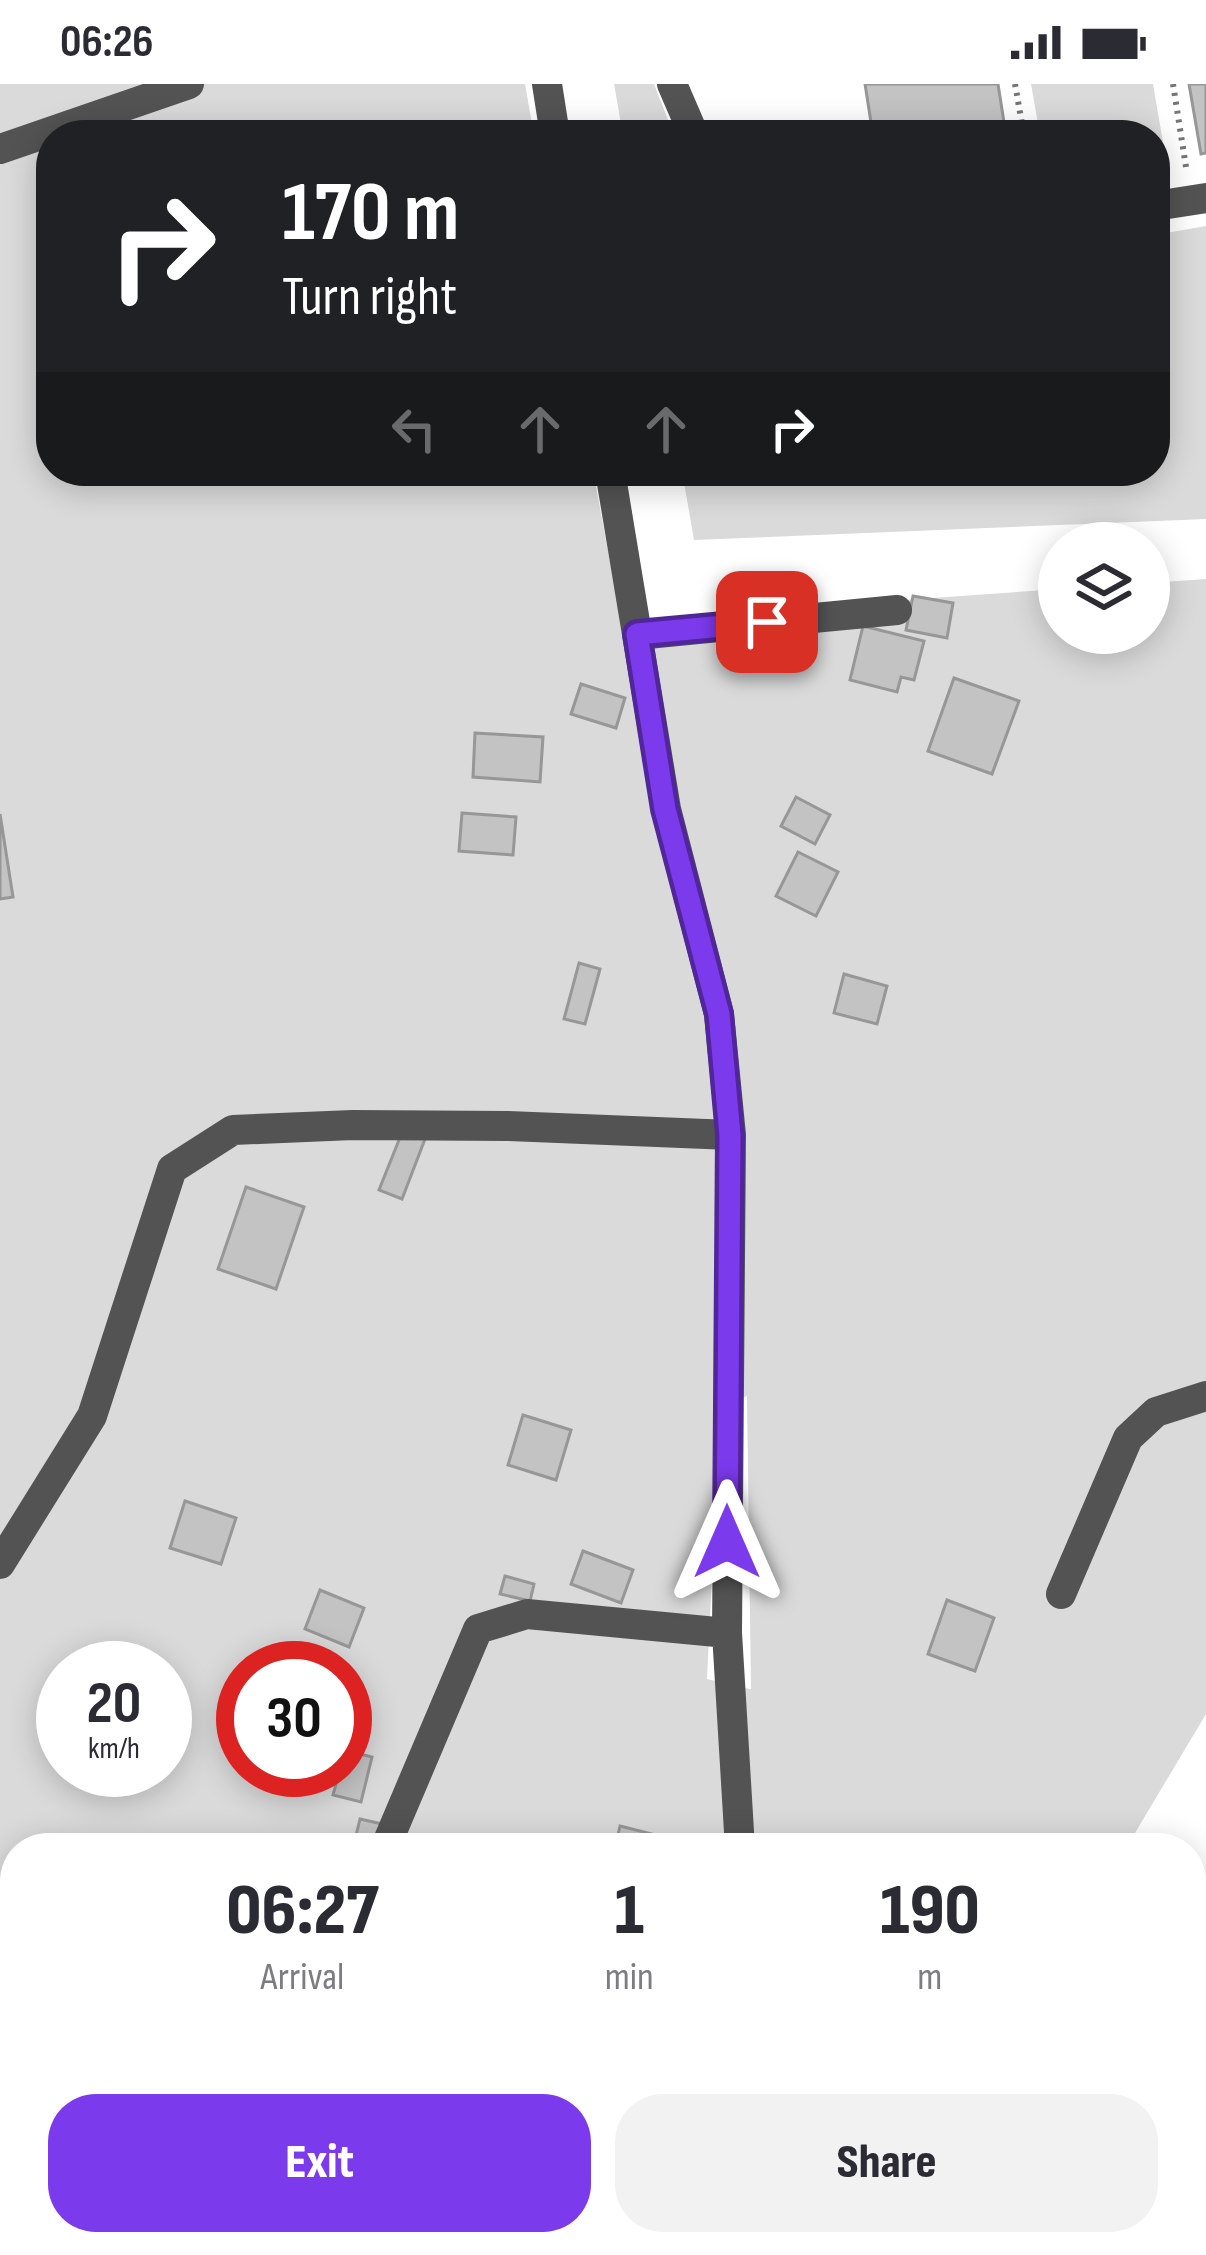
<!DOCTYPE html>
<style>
:root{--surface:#fff;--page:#f2f2f3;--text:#2b2b33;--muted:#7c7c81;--accent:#7c3aed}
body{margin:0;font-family:"Sofia Sans Condensed",sans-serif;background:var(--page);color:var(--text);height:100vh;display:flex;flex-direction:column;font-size:45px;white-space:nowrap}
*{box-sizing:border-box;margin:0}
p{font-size:39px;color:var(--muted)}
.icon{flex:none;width:66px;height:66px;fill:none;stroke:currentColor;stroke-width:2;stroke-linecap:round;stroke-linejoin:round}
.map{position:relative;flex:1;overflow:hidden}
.drawer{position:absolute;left:0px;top:1749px;width:1206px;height:423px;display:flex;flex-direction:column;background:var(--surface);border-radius:48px 48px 0 0;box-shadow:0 6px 30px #0003}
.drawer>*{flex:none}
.guide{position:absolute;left:36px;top:36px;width:1134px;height:366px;border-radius:48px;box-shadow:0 6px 30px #0003;background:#202124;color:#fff;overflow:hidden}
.controls{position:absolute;left:1038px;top:438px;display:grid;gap:24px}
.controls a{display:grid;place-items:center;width:132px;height:132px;border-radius:50%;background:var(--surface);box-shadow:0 6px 30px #0003;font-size:60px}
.speed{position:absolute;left:36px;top:1557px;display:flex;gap:24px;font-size:60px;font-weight:700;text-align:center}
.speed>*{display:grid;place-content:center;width:156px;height:156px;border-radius:50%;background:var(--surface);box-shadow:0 6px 30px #0003;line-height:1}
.speed small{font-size:30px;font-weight:400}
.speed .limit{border:18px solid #d22;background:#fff;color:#111}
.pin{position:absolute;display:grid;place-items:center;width:102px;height:102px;color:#fff;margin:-51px;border-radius:24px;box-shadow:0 6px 18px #0006}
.me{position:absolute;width:132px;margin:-66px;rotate:0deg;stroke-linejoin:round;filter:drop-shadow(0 0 9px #0008)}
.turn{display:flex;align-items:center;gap:42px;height:252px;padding:0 48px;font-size:54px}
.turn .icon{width:156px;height:156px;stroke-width:2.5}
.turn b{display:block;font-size:84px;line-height:102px}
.lanes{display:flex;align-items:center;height:114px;padding:0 48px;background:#0003;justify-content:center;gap:60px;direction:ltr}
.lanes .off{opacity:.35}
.eta{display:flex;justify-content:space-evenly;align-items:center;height:204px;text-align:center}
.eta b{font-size:72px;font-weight:800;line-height:84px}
.action{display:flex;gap:24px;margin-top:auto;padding:24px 48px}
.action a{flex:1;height:138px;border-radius:48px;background:var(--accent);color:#fff;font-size:48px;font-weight:800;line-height:138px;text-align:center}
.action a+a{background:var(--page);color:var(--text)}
.status{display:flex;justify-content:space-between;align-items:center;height:84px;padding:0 60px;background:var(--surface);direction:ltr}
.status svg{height:33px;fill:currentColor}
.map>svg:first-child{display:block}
.green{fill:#dadada;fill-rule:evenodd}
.building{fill:#c3c3c3;stroke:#979797;stroke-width:3}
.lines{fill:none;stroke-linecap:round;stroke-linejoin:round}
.path{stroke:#757575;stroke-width:6;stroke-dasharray:3 6;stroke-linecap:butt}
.minor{stroke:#535353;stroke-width:30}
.route-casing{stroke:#51269a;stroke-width:30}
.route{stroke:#7c3aed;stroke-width:21}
</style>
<div class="status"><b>06:26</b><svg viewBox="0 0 49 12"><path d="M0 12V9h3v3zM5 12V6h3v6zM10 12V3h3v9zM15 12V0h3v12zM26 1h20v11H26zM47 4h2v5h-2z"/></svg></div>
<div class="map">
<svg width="1206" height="2171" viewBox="0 0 1206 2171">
<rect width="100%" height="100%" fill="#fff"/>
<path class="green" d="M 0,0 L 525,0 L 534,51 L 51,51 L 51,387 L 593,387 L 621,536 L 1059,505 L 1059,549 L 1149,549 L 1149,499 L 1206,495 L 1206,1630 L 1126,1764 L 15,1764 L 15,2157 L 893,2157 L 885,2171 L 0,2171 ZM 747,1312 L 751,1605 L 750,1605 L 707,1595 L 720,1325 ZM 63,1584 L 165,1584 L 165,1686 L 63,1686 ZM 243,1584 L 345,1584 L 345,1686 L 243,1686 Z
M 614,0 L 654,0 L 674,51 L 623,51 Z
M 1031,0 L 1153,0 L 1166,76 L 1155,78 L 1155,51 L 1040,51 Z
M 1206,142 L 1206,435 L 694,456 L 682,387 L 1155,387 L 1155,151 Z"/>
<path class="building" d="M 865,0 L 998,0 L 1006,51 L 873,51 Z
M 1189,0 L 1206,0 L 1206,69 L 1201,70 Z
M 913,512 L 953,519 L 947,554 L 906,546 Z
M 863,542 L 924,557 L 914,596 L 901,593 L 897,608 L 850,596 Z
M 954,594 L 1019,617 L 992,690 L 928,667 Z
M 581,600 L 625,614 L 616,644 L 571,630 Z
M 475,649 L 543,653 L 540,698 L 473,693 Z
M 796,713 L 830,731 L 815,760 L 781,742 Z
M 462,729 L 516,733 L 513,771 L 459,767 Z
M 0,730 L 13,813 L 0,815 Z
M 798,768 L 838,788 L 816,832 L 776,812 Z
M 579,879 L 600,885 L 585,940 L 564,935 Z
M 844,890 L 887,902 L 877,940 L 834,929 Z
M 403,1046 L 425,1055 L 402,1115 L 379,1106 Z
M 246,1103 L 304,1123 L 276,1205 L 218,1185 Z
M 523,1331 L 571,1346 L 556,1396 L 508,1381 Z
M 185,1417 L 236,1434 L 221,1480 L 170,1464 Z
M 583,1467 L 633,1486 L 621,1519 L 571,1500 Z
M 505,1492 L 534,1500 L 530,1517 L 500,1510 Z
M 320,1506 L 364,1524 L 349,1563 L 305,1545 Z
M 947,1516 L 994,1534 L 975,1587 L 928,1570 Z
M 345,1666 L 372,1673 L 361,1718 L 333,1711 L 340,1686 L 345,1686 Z
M 360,1735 L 382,1740 L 377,1764 L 353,1764 Z
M 620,1742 L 652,1750 L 649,1764 L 615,1764 Z
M 369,2157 L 363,2171 L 339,2171 L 311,2158 Z"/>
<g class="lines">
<path class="path" d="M 1015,0 L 1024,51
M 1173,0 L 1186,83"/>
<path class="minor" d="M 547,0 L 555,51
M 672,0 L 694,51
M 0,65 L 189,0
M 1155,122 L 1206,114
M 610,387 L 666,725 L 719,930 L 731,1051 L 727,1549 L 740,1764
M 637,551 L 897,526
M 0,1480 L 92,1332 L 172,1085 L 233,1046 L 353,1041 L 508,1042 L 731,1051
M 1061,1510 L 1128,1354 L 1156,1328 L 1206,1312
M 385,1764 L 478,1545 L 527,1530 L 727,1549
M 0,2122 L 15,2125
M 168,2157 L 213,2166"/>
</g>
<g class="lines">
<defs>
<path id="route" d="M 727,1458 L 730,1051 L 719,930 L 665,725 L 637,550 L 767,538"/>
</defs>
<use href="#route" class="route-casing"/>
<use href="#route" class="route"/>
</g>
</svg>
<div class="controls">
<a><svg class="icon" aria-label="layers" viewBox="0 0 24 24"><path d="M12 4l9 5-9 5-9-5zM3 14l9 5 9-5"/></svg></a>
</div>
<div class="speed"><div>20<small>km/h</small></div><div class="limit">30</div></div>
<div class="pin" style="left:767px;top:538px;background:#d93025"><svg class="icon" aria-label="arrive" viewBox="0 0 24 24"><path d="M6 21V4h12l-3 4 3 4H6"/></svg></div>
<svg class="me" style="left:727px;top:1458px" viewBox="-20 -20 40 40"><path d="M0-17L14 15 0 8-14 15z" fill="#7c3aed" stroke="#fff" stroke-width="4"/></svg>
<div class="guide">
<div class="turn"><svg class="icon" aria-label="right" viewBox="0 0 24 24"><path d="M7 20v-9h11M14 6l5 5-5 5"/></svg><div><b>170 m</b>Turn right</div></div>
<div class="lanes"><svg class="icon off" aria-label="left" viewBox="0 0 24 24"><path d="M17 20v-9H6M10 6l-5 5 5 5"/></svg><svg class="icon off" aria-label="ahead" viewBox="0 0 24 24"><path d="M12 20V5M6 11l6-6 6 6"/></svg><svg class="icon off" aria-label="ahead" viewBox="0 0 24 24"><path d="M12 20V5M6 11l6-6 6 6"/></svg><svg class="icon" aria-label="right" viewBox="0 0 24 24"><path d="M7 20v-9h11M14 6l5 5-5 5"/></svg></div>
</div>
<section class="drawer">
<div class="eta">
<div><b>06:27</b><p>Arrival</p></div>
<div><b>1</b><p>min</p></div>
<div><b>190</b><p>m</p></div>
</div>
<div class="action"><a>Exit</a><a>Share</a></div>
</section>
</div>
